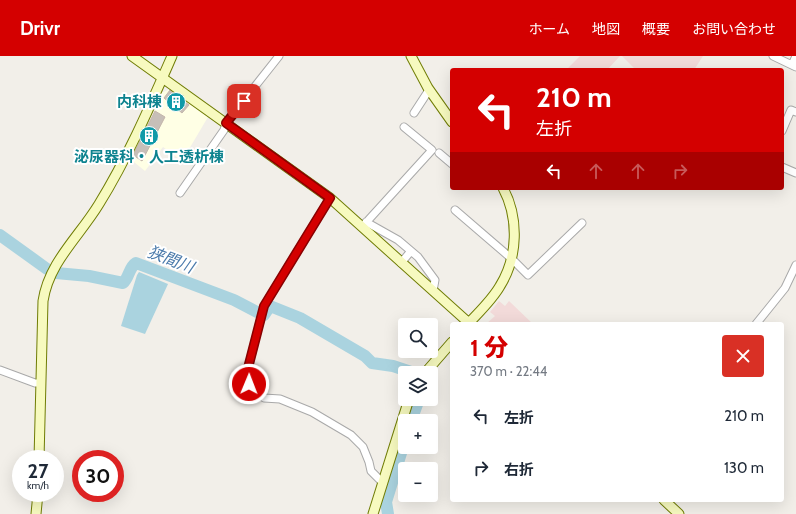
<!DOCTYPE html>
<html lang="ja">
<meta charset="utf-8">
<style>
:root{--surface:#fff;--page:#f2f2f3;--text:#1f2937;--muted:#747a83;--accent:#d40000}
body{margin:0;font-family:Cabin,"Noto Sans JP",sans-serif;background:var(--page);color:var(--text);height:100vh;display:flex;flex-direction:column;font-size:15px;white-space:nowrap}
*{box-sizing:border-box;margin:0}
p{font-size:13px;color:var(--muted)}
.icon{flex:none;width:22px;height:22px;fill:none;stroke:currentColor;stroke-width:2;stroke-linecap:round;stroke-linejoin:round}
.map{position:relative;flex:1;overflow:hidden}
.details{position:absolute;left:450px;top:266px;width:334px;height:180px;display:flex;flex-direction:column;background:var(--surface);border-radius:4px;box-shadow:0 4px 16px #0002}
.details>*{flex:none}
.guide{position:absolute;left:450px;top:12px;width:334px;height:122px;border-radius:4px;box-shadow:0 4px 16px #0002;background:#d40000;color:#fff;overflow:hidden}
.fabs{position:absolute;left:398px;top:262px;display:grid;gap:8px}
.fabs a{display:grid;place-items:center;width:40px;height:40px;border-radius:4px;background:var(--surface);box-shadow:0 4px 16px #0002;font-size:20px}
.speed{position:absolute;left:12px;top:394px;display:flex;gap:8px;font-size:20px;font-weight:700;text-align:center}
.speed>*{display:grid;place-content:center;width:52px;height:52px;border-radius:50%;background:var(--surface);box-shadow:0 4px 16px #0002;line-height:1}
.speed small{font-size:10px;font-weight:400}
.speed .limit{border:6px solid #d22;background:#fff;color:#111}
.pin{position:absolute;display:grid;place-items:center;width:34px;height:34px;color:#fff;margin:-17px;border-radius:8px;box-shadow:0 2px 6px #0006}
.me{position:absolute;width:44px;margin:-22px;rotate:1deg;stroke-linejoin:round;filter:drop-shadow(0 0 3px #0008)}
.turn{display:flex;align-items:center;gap:14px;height:84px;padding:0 20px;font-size:18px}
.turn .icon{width:52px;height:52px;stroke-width:2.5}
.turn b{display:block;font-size:28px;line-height:34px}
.lanes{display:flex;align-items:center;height:38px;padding:0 20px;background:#0003;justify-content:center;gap:20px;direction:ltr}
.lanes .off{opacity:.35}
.round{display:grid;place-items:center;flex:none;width:42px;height:42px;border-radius:4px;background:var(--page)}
.summary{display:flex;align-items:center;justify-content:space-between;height:68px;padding:0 20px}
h1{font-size:24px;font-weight:800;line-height:30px;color:var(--accent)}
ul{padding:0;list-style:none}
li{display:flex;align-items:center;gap:12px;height:52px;padding:0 20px}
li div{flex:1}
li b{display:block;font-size:15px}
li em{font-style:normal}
header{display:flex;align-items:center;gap:24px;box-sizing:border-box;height:56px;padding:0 20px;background:var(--accent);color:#fff}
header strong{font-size:19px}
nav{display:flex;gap:22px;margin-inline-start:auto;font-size:14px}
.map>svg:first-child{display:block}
.commercial{fill:#f2dad9}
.education{fill:#ffffe5}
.water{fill:#aad3df}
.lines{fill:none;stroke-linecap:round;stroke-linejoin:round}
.river{stroke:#aad3df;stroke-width:12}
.building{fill:#c7bfb8;stroke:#c4b6ab}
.street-casing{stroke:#a9a9a9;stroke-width:9}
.secondary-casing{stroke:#707d05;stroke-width:11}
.street{stroke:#fff;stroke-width:7}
.secondary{stroke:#f7fabf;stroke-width:9}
.route-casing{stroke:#8a0000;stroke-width:10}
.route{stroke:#d40000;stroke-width:7}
.labels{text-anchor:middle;stroke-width:4;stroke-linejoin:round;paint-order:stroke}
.culture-label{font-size:15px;font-weight:bold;fill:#0d838f;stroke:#fff;text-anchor:end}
.water-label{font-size:16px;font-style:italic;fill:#4a7aab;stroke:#fff}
</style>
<header>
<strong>Drivr</strong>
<nav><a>ホーム</a><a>地図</a><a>概要</a><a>お問い合わせ</a></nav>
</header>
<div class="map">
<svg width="796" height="458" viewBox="0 0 796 458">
<rect width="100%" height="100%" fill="#f2efe9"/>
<path class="commercial" d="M 580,0 L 620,0 L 607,14 L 566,14 Z
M 622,0 L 703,0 L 694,14 L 636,14 Z
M 499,245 L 505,250 L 509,245 L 533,268 L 486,268 L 495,260 L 490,256 Z"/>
<path class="education" d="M 170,33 L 208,61 L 182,105 L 163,91 L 145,115 L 129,102 L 157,50 L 155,48 L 161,37 Z"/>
<path class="water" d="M 139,216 L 168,228 L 145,278 L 121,270 L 137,219 Z"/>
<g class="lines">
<path class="river" d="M 0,179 L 47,213
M 56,217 L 89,220 L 123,227 C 129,222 129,211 136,207 L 234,244 L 257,256
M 264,259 L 270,250 L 300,262 L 365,300 L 372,307 L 393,310 L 414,317
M 411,365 L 419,343
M 388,458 L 386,446 L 405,384"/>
</g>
<path class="building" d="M 170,34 L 189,49 L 182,57 L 164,42 Z
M 155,55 L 165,61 L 142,105 L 133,99 Z"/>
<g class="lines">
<defs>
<path id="street" d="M 773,0 L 796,11
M 792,9 L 796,0
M 414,57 L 429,34
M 782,75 L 791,54 L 796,56
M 439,97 L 452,108
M 782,111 L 796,117
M 180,137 L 224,74 L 226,67 L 279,0
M 330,142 L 264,250 L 248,312 L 249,328 L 264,342 L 280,343 L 312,356 L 351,379 L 363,391 L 369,406 L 371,415 L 383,427
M 455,154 L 512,203 L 528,219 L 582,167
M 366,166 L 398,184 L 418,201 L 435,224 L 433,235
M 362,171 L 432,94 L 404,71
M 401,207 L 411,195
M 756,268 L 785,232 L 796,209
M 0,314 L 35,327 L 41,327"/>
<path id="secondary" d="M 132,0 L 330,142 L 470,268
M 411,0 L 428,32 L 452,66
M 468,268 C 479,256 492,244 500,230 C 518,201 519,162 503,132
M 425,317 L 452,286
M 39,403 L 43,245 C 49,206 79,181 99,148 C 128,101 150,50 172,0
M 664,444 L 679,458
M 36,458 L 38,437
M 373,458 L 409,343"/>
</defs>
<use href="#street" class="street-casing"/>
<use href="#secondary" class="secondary-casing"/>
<use href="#street" class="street"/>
<use href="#secondary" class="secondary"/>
</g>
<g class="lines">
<defs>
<path id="route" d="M 244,45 L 226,67 L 330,142 L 264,250 L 248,312 L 249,328"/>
</defs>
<use href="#route" class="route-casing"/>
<use href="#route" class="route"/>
</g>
<defs>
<symbol id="building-disc" viewBox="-11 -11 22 22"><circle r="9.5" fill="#0f9aa8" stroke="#fff"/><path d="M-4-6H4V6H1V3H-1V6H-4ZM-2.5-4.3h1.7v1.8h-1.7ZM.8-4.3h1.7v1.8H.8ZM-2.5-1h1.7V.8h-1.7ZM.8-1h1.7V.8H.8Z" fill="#fff"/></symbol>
</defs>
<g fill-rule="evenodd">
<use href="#building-disc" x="165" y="35" width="22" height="22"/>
<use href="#building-disc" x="138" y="69" width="22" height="22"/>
</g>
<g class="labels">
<g class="culture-label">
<text x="162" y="51">内科棟</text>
<text x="149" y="106" text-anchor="middle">泌尿器科・人工透析棟</text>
</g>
<g class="water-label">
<text transform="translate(171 203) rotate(21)" y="6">狭間川</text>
</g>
</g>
</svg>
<div class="fabs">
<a><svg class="icon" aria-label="search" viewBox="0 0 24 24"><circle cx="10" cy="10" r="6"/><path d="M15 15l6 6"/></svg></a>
<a><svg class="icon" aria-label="layers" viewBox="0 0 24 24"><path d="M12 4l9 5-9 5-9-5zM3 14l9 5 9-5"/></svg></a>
<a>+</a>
<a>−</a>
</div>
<div class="speed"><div>27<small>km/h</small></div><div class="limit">30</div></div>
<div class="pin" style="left:244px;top:45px;background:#d93025"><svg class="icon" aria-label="arrive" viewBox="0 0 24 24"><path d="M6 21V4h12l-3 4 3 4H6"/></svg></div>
<svg class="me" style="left:249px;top:328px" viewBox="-20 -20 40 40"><circle r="17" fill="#d40000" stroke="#fff" stroke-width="3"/><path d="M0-11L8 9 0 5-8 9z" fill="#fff"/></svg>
<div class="guide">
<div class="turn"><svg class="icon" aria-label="left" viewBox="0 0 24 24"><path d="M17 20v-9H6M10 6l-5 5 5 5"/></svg><div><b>210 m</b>左折</div></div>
<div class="lanes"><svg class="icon" aria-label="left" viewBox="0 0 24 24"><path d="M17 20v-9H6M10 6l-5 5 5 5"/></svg><svg class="icon off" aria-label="ahead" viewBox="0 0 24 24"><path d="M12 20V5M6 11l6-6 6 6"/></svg><svg class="icon off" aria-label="ahead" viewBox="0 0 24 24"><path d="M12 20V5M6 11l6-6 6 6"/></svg><svg class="icon off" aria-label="right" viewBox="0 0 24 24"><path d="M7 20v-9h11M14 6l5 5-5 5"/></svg></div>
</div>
<section class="details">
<div class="summary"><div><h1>1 分</h1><p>370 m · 22:44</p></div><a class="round" style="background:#d93025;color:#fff"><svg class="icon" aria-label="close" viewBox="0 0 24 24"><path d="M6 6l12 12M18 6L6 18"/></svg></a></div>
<ul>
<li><svg class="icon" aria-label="left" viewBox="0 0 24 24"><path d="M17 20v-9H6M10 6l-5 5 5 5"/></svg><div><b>左折</b></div><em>210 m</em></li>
<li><svg class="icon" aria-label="right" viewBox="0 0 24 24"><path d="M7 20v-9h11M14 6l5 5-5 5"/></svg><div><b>右折</b></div><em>130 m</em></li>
</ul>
</section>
</div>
